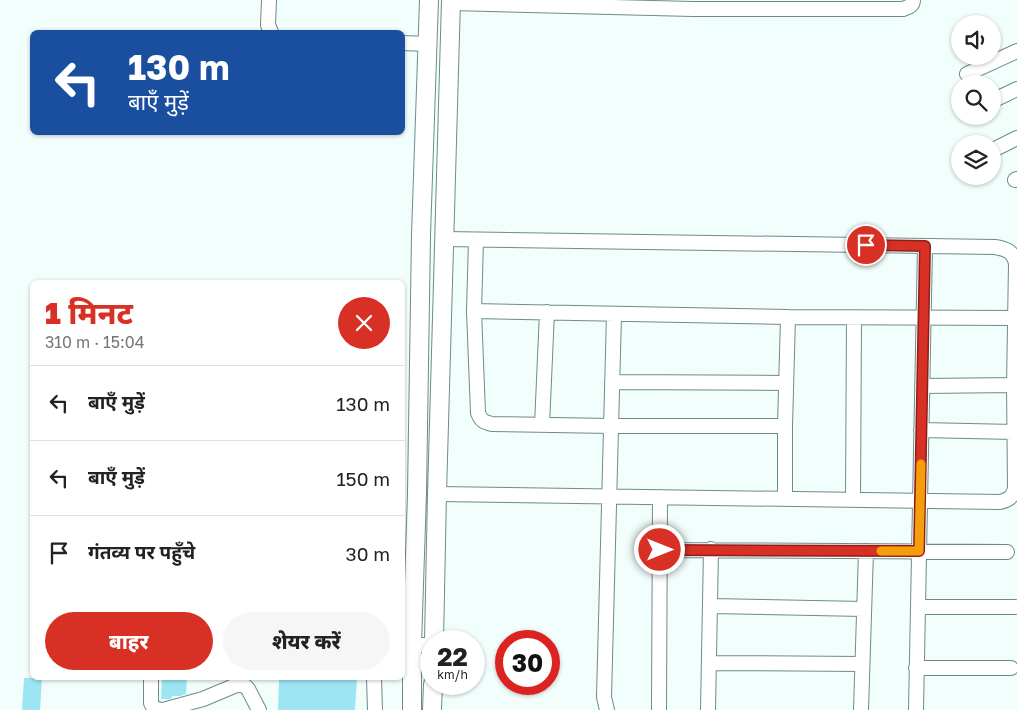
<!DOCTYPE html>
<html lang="hi">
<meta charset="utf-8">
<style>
:root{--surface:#fff;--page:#f6f6f6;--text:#222;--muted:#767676;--line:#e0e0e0;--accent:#d93025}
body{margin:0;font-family:"Golos Text","Noto Sans Devanagari",sans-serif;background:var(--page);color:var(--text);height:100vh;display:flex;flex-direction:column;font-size:19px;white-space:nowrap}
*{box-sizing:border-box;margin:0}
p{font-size:16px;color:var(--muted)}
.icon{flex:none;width:28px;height:28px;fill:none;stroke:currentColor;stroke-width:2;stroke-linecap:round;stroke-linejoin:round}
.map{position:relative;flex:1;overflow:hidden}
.sheet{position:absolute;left:30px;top:280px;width:375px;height:400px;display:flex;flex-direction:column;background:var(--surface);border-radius:8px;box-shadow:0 1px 4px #0004}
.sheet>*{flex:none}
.banner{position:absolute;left:30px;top:30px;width:375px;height:105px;border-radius:8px;box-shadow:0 1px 4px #0004;background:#1a4fa0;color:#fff;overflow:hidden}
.controls{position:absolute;left:951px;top:15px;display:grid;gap:10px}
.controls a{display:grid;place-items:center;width:50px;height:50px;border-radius:50%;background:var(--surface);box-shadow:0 1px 4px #0004;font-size:25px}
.speed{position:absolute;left:420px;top:630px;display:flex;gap:10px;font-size:25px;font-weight:700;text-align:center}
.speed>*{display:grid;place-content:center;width:65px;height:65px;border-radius:50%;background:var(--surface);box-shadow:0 1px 4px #0004;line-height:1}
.speed small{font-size:12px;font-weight:400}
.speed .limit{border:8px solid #d22;background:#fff;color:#111}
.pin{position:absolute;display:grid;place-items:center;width:42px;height:42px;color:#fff;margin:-21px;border:2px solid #fff;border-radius:50%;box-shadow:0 1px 5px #0007}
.me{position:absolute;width:55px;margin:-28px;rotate:90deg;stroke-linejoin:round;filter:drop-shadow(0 0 4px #0008)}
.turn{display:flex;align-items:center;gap:18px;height:105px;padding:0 15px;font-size:22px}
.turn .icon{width:65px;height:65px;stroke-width:2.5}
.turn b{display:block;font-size:35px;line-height:42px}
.round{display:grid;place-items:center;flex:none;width:52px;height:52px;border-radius:26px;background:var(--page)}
.headline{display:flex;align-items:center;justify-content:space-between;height:85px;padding:0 15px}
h1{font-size:30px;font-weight:800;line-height:38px;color:var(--accent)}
.primary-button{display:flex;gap:10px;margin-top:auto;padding:10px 15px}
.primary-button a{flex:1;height:58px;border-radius:30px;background:var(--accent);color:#fff;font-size:20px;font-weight:800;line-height:58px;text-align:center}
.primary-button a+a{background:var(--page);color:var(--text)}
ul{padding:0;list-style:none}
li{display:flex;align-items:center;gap:15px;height:75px;padding:0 15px;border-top:1px solid var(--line)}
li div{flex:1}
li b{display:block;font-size:19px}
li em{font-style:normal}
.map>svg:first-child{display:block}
.building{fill:#9de5f3}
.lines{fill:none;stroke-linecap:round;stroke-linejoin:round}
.minor-casing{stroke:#6d8c88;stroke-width:16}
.tertiary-casing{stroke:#6d8c88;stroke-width:20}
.minor{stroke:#fff;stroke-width:14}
.tertiary{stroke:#fff;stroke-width:18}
.route-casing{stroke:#8d1f18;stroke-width:12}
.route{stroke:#d93025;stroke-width:9}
.slow{stroke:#f59e0b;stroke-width:9}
</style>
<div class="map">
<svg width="1017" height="710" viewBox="0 0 1017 710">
<rect width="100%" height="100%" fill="#f1fefc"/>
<path class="building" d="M 24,678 L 42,678 L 40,710 L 22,710 Z
M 162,678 L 187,678 L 186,694 L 180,696 L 172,696 L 172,698 L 170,699 L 161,699 Z
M 279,678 L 357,678 L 355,710 L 278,710 Z"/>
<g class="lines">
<defs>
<path id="minor" d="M 269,0 L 268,25 L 271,32
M 451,3 L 693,9 L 903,9 C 908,7 913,6 913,0
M 402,43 L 427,44
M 967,74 L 1017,51
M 992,101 L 1017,89
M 997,148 L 1017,138
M 1015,180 L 1017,179
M 476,240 L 474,311 L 478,413 C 481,421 484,422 492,424 L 611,426 L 785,426
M 474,311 L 788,317 L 1016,318
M 612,382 L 786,383
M 922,386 L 1014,385
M 542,425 L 547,312
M 921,430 L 1015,432
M 437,494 L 1000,502 C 1008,500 1012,498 1015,489 L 1014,385 L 1016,264 C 1014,252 1007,249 995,247 L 445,239
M 785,499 L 785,426 L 788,317
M 853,500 L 854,318
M 660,550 L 1007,552
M 710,606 L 864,609
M 918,607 L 1015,607
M 402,645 L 431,645
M 709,663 L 862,664
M 916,668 L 1011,668
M 151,678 L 151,703 L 153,707 L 157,709 L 161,710
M 374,678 L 375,710
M 163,710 L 203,699 L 234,686 L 239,685 L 244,685 L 248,689 L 259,710
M 607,710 L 604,697 L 614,314
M 659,710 L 660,497
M 708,710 L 711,549
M 861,710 L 866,551
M 916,710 L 925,246"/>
<path id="tertiary" d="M 434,641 L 437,494 L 451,0
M 412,710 L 412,645 L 417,493 L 421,235 L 429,0
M 432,710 L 433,684"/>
</defs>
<use href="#minor" class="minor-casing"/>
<use href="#tertiary" class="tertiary-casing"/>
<use href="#minor" class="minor"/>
<use href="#tertiary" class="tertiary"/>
</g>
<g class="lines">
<defs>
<path id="route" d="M 660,550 L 919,551 L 925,246 L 866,245"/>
</defs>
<use href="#route" class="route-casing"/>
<use href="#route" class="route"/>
<path class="slow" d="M 881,551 L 919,551 L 921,464"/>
</g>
</svg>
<div class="controls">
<a><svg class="icon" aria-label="sound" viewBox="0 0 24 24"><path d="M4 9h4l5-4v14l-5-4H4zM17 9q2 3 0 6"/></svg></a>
<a><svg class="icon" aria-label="search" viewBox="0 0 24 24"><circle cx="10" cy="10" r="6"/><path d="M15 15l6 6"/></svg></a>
<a><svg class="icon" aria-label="layers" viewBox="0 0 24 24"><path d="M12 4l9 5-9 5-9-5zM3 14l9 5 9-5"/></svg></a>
</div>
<div class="speed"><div>22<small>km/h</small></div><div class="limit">30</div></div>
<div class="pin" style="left:866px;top:245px;background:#d93025"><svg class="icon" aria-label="arrive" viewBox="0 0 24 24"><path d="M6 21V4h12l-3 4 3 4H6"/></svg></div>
<svg class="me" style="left:660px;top:550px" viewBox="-20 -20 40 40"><circle r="17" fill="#d93025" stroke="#fff" stroke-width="3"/><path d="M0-11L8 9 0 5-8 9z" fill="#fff"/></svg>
<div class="banner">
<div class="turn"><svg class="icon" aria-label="left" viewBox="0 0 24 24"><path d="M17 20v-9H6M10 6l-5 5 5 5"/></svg><div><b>130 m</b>बाएँ मुड़ें</div></div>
</div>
<section class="sheet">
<div class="headline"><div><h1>1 मिनट</h1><p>310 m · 15:04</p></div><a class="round" style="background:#d93025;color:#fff"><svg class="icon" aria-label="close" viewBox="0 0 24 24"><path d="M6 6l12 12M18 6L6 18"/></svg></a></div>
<ul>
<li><svg class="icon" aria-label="left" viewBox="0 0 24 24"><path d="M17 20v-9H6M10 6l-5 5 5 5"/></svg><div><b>बाएँ मुड़ें</b></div><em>130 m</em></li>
<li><svg class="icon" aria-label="left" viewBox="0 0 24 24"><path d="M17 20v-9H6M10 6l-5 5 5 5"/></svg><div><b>बाएँ मुड़ें</b></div><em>150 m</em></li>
<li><svg class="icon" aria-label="arrive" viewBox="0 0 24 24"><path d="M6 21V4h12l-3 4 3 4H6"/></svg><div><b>गंतव्य पर पहुँचे</b></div><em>30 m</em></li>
</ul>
<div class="primary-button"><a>बाहर</a><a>शेयर करें</a></div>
</section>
</div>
